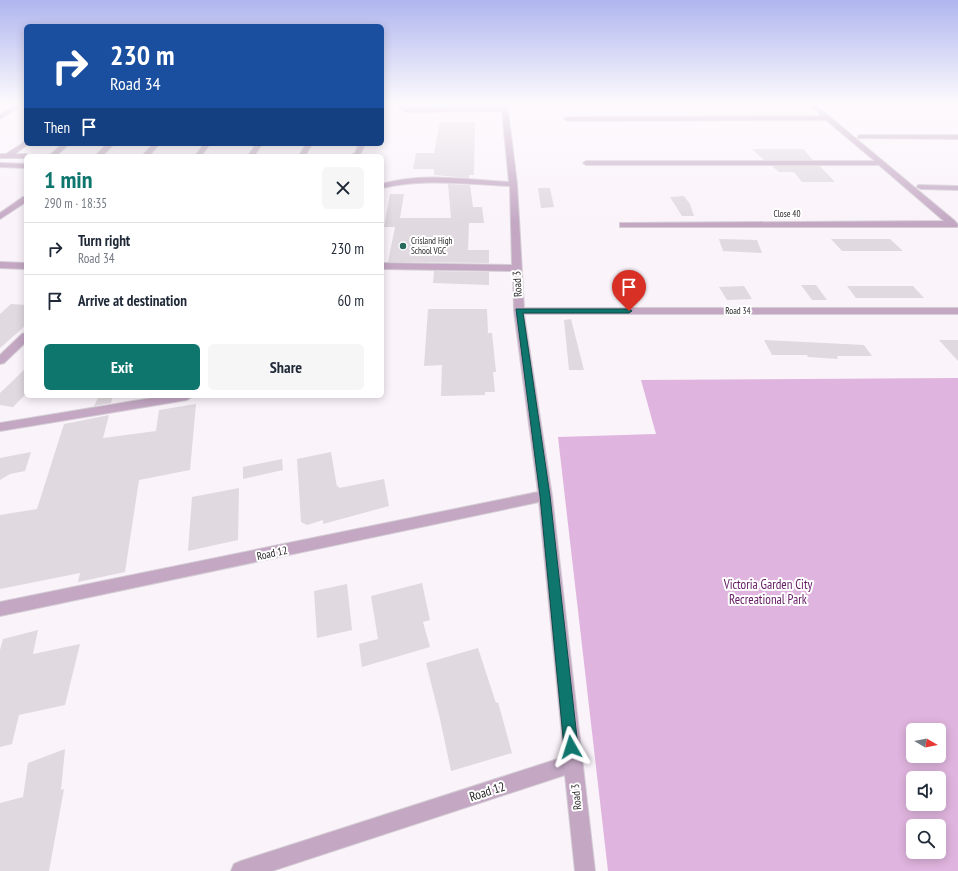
<!DOCTYPE html>
<meta charset="utf-8">
<style>
:root{--surface:#fff;--page:#f6f6f7;--text:#1f2937;--muted:#747a83;--line:#e0e1e3;--accent:#0f766e}
body{margin:0;font-family:"PT Sans Narrow",sans-serif;background:var(--page);color:var(--text);height:100vh;display:flex;flex-direction:column;font-size:15px;white-space:nowrap}
*{box-sizing:border-box;margin:0}
p{font-size:13px;color:var(--muted)}
.icon{flex:none;width:22px;height:22px;fill:none;stroke:currentColor;stroke-width:2;stroke-linecap:round;stroke-linejoin:round}
.map{position:relative;flex:1;overflow:hidden}
.side{position:absolute;left:24px;top:154px;width:360px;height:244px;display:flex;flex-direction:column;background:var(--surface);border-radius:6px;box-shadow:0 2px 10px #0003}
.side>*{flex:none}
.guide{position:absolute;left:24px;top:24px;width:360px;height:122px;border-radius:6px;box-shadow:0 2px 10px #0003;background:#1a4fa0;color:#fff;overflow:hidden}
.needle{width:26px;rotate:99deg}
.buttons{position:absolute;left:906px;top:723px;display:grid;gap:8px}
.buttons a{display:grid;place-items:center;width:40px;height:40px;border-radius:6px;background:var(--surface);box-shadow:0 2px 10px #0003;font-size:20px}
.pin{position:absolute;display:grid;place-items:center;width:34px;height:34px;color:#fff;margin:-41px -17px;border-radius:50% 50% 50% 0;rotate:-45deg;box-shadow:0 0 4px #0007}
.pin .icon{rotate:45deg}
.me{position:absolute;width:44px;margin:-22px;rotate:354deg;stroke-linejoin:round;filter:drop-shadow(0 0 3px #0008)}
.turn{display:flex;align-items:center;gap:14px;height:84px;padding:0 20px;font-size:18px}
.turn .icon{width:52px;height:52px;stroke-width:2.5}
.turn b{display:block;font-size:28px;line-height:34px}
.then{display:flex;align-items:center;height:38px;padding:0 20px;background:#0003;gap:8px;font-size:15px}
.round{display:grid;place-items:center;flex:none;width:42px;height:42px;border-radius:6px;background:var(--page)}
.head{display:flex;align-items:center;justify-content:space-between;height:68px;padding:0 20px}
h1{font-size:24px;font-weight:800;line-height:30px;color:var(--accent)}
.action{display:flex;gap:8px;margin-top:auto;padding:8px 20px}
.action a{flex:1;height:46px;border-radius:6px;background:var(--accent);color:#fff;font-size:16px;font-weight:800;line-height:46px;text-align:center}
.action a+a{background:var(--page);color:var(--text)}
ul{padding:0;list-style:none}
li{display:flex;align-items:center;gap:12px;height:52px;padding:0 20px;border-top:1px solid var(--line)}
li div{flex:1}
li b{display:block;font-size:15px}
li em{font-style:normal}
.map>svg:first-child{display:block}
.green{fill:#dfb4de;fill-rule:evenodd}
.building{fill:#e0d9df}
.lines{fill:none;stroke-linecap:round;stroke-linejoin:round}
.minor-casing{stroke:#d4ced4;stroke-width:2}
.minor{fill:#c3a7c3;fill-rule:evenodd}
.route{fill:#0f766e;stroke:#0a4d48}
.poi-dot{fill:#276b5d;stroke:#fff;stroke-width:1.5}
.labels{text-anchor:middle;stroke-width:4;stroke-linejoin:round;paint-order:stroke}
.far-street-label{font-size:9px;fill:#282628;stroke:#fff}
.far-poi-label{font-size:9px;fill:#282628;stroke:#fff;text-anchor:start}
.street-label{font-size:11px;fill:#282628;stroke:#fff}
.near-park-label{font-size:13px;fill:#641a65;stroke:#fff}
.near-street-label{font-size:13px;fill:#282628;stroke:#fff}
</style>
<div class="map">
<svg width="958" height="871" viewBox="0 0 958 871">
<rect width="100%" height="100%" fill="#faf3fa"/>
<path class="green" d="M 958,378 L 958,871 L 608,871 L 558,437 L 656,434 L 641,380 ZM 913,730 L 939,730 L 939,756 L 913,756 ZM 913,778 L 939,778 L 939,804 L 913,804 ZM 913,826 L 939,826 L 939,852 L 913,852 Z"/>
<path class="building" d="M 440,122 L 475,122 L 474,175 L 469,175 L 469,178 L 434,175 L 434,169 L 413,169 L 416,153 L 434,153 Z
M 752,149 L 803,149 L 813,160 L 764,160 Z
M 772,166 L 820,166 L 835,182 L 802,182 L 794,172 L 779,172 Z
M 448,184 L 470,185 L 473,207 L 482,207 L 484,223 L 469,223 L 468,250 L 489,250 L 489,263 L 388,262 L 395,227 L 384,227 L 390,194 L 404,194 L 400,218 L 451,218 Z
M 538,188 L 550,188 L 554,207 L 541,208 Z
M 684,196 L 690,204 L 694,216 L 682,216 L 670,197 Z
M 719,239 L 757,240 L 762,253 L 723,251 Z
M 831,239 L 890,239 L 903,251 L 842,251 Z
M 434,271 L 489,272 L 489,285 L 433,283 Z
M 801,285 L 816,285 L 827,300 L 812,300 Z
M 744,286 L 752,299 L 727,300 L 719,287 Z
M 847,286 L 913,286 L 924,298 L 856,298 Z
M 11,304 L 26,305 L 26,325 L 0,348 L 0,314 Z
M 428,309 L 487,309 L 488,333 L 492,333 L 494,352 L 496,372 L 493,372 L 495,392 L 485,392 L 485,395 L 441,396 L 442,365 L 424,366 Z
M 571,319 L 584,370 L 569,370 L 564,320 Z
M 764,340 L 864,345 L 872,356 L 837,356 L 838,359 L 808,357 L 807,355 L 772,355 Z
M 939,340 L 958,340 L 958,361 Z
M 26,368 L 26,394 L 13,407 L 0,405 L 0,393 Z
M 99,396 L 113,396 L 111,403 L 94,406 Z
M 196,404 L 190,470 L 139,480 L 125,572 L 78,582 L 80,573 L 0,589 L 0,515 L 37,509 L 64,424 L 109,415 L 103,438 L 156,431 L 159,410 Z
M 31,452 L 25,471 L 10,474 L 0,480 L 0,458 Z
M 331,452 L 337,487 L 339,486 L 339,488 L 384,479 L 389,506 L 323,524 L 323,520 L 307,525 L 301,522 L 297,459 Z
M 282,459 L 283,470 L 243,479 L 243,467 Z
M 239,488 L 238,540 L 188,551 L 192,497 Z
M 422,583 L 430,620 L 423,622 L 430,647 L 362,667 L 359,644 L 378,639 L 371,596 Z
M 347,584 L 352,630 L 317,638 L 314,591 Z
M 38,630 L 33,654 L 80,644 L 65,705 L 19,715 L 12,744 L 0,747 L 0,650 L 3,639 Z
M 478,648 L 496,703 L 498,702 L 512,753 L 451,771 L 440,719 L 426,663 Z
M 65,749 L 61,790 L 64,789 L 49,871 L 0,871 L 0,803 L 23,797 L 28,763 Z"/>
<g class="lines">
<defs>
<path id="minor" d="M 0,102 L 26,102 L 26,105 L 21,105 L 19,108 L 0,119 L 0,115 L 15,105 L 13,104 L 0,106 Z
M 400,102 L 406,102 L 404,107 L 406,108 L 502,107 L 501,102 L 507,102 L 517,184 L 524,308 L 958,308 L 958,314 L 524,314 L 552,496 L 595,871 L 575,871 L 565,775 L 272,871 L 231,871 L 234,864 L 241,861 L 564,757 L 539,502 L 0,616 L 0,602 L 538,492 L 514,311 L 513,271 L 382,269 L 382,263 L 512,265 L 510,186 C 467,184 423,178 382,188 L 382,184 C 423,172 468,180 509,182 L 502,111 L 405,112 L 398,107 Z
M 806,102 L 812,102 L 955,221 L 958,225 L 957,227 L 620,227 L 620,223 L 623,223 L 944,221 L 879,165 L 586,165 L 583,163 L 586,161 L 875,161 L 826,120 L 567,121 L 564,119 L 567,117 L 822,116 Z
M 860,135 L 958,135 L 958,139 L 858,138 L 858,136 Z
M 26,141 L 26,144 L 28,144 L 15,154 L 26,154 L 29,156 L 26,156 L 26,158 L 0,158 L 0,154 L 6,154 Z
M 62,144 L 69,144 L 56,156 L 49,156 Z
M 107,144 L 114,144 L 102,156 L 95,156 Z
M 153,144 L 159,144 L 149,156 L 142,156 Z
M 204,144 L 210,144 L 201,156 L 195,156 Z
M 256,144 L 262,144 L 254,156 L 248,156 Z
M 306,144 L 312,144 L 305,156 L 299,156 Z
M 359,144 L 365,144 L 360,155 L 349,156 L 355,153 Z
M 0,163 L 26,164 L 26,168 L 0,167 Z
M 918,185 L 958,186 L 958,190 L 921,189 L 917,187 Z
M 23,197 L 26,197 L 26,202 L 0,219 L 0,213 Z
M 0,262 L 26,263 L 26,269 L 0,268 Z
M 26,333 L 26,342 L 4,363 L 0,364 L 0,355 L 22,334 Z
M 164,396 L 193,396 L 187,400 L 0,431 L 0,423 Z"/>
</defs>
<use href="#minor" class="minor-casing"/>
<use href="#minor" class="minor"/>
</g>
<linearGradient id="sky" x2="0" y2="1"><stop stop-color="#afb6ef"/><stop offset="0.46" stop-color="#fdfafd"/><stop offset="1" stop-color="#fdfafd" stop-opacity="0"/></linearGradient>
<rect width="958" height="224" fill="url(#sky)"/>
<path class="route" d="M 516,309 L 629,309 L 632,311 L 629,313 L 523,313 L 550,496 L 578,747 L 576,752 L 571,754 L 566,752 L 564,747 L 540,496 Z"/>
<circle class="poi-dot" cx="403" cy="246" r="4"/>
<g class="labels">
<g class="far-street-label">
<text x="787" y="217">Close 40</text>
<text x="738" y="314">Road 34</text>
</g>
<g class="far-poi-label">
<text x="411" y="244">Crisland High<tspan x="411" dy="10">School VGC</tspan></text>
</g>
<g class="street-label">
<text transform="translate(517 284) rotate(-93)" y="4">Road 3</text>
<text transform="translate(272 553) rotate(-12)" y="4">Road 12</text>
<text transform="translate(576 797) rotate(-96)" y="4">Road 3</text>
</g>
<g class="near-park-label">
<text x="768" y="589">Victoria Garden City<tspan x="768" dy="15">Recreational Park</tspan></text>
</g>
<g class="near-street-label">
<text transform="translate(487 791) rotate(-18)" y="5">Road 12</text>
</g>
</g>
</svg>
<div class="buttons">
<a><svg class="needle" viewBox="-14 -14 28 28"><path d="M0-13l5 13h-10z" fill="#e53935"/><path d="M0 13l5-13h-10z" fill="#747a83"/></svg></a>
<a><svg class="icon" aria-label="sound" viewBox="0 0 24 24"><path d="M4 9h4l5-4v14l-5-4H4zM17 9q2 3 0 6"/></svg></a>
<a><svg class="icon" aria-label="search" viewBox="0 0 24 24"><circle cx="10" cy="10" r="6"/><path d="M15 15l6 6"/></svg></a>
</div>
<div class="pin" style="left:629px;top:311px;background:#d93025"><svg class="icon" aria-label="arrive" viewBox="0 0 24 24"><path d="M6 21V4h12l-3 4 3 4H6"/></svg></div>
<svg class="me" style="left:571px;top:747px" viewBox="-20 -20 40 40"><path d="M0-17L14 15 0 8-14 15z" fill="#0f766e" stroke="#fff" stroke-width="4"/></svg>
<div class="guide">
<div class="turn"><svg class="icon" aria-label="right" viewBox="0 0 24 24"><path d="M7 20v-9h11M14 6l5 5-5 5"/></svg><div><b>230 m</b>Road 34</div></div>
<div class="then">Then<svg class="icon" aria-label="arrive" viewBox="0 0 24 24"><path d="M6 21V4h12l-3 4 3 4H6"/></svg></div>
</div>
<section class="side">
<div class="head"><div><h1>1 min</h1><p>290 m · 18:35</p></div><a class="round"><svg class="icon" aria-label="close" viewBox="0 0 24 24"><path d="M6 6l12 12M18 6L6 18"/></svg></a></div>
<ul>
<li><svg class="icon" aria-label="right" viewBox="0 0 24 24"><path d="M7 20v-9h11M14 6l5 5-5 5"/></svg><div><b>Turn right</b><p>Road 34</p></div><em>230 m</em></li>
<li><svg class="icon" aria-label="arrive" viewBox="0 0 24 24"><path d="M6 21V4h12l-3 4 3 4H6"/></svg><div><b>Arrive at destination</b></div><em>60 m</em></li>
</ul>
<div class="action"><a>Exit</a><a>Share</a></div>
</section>
</div>
